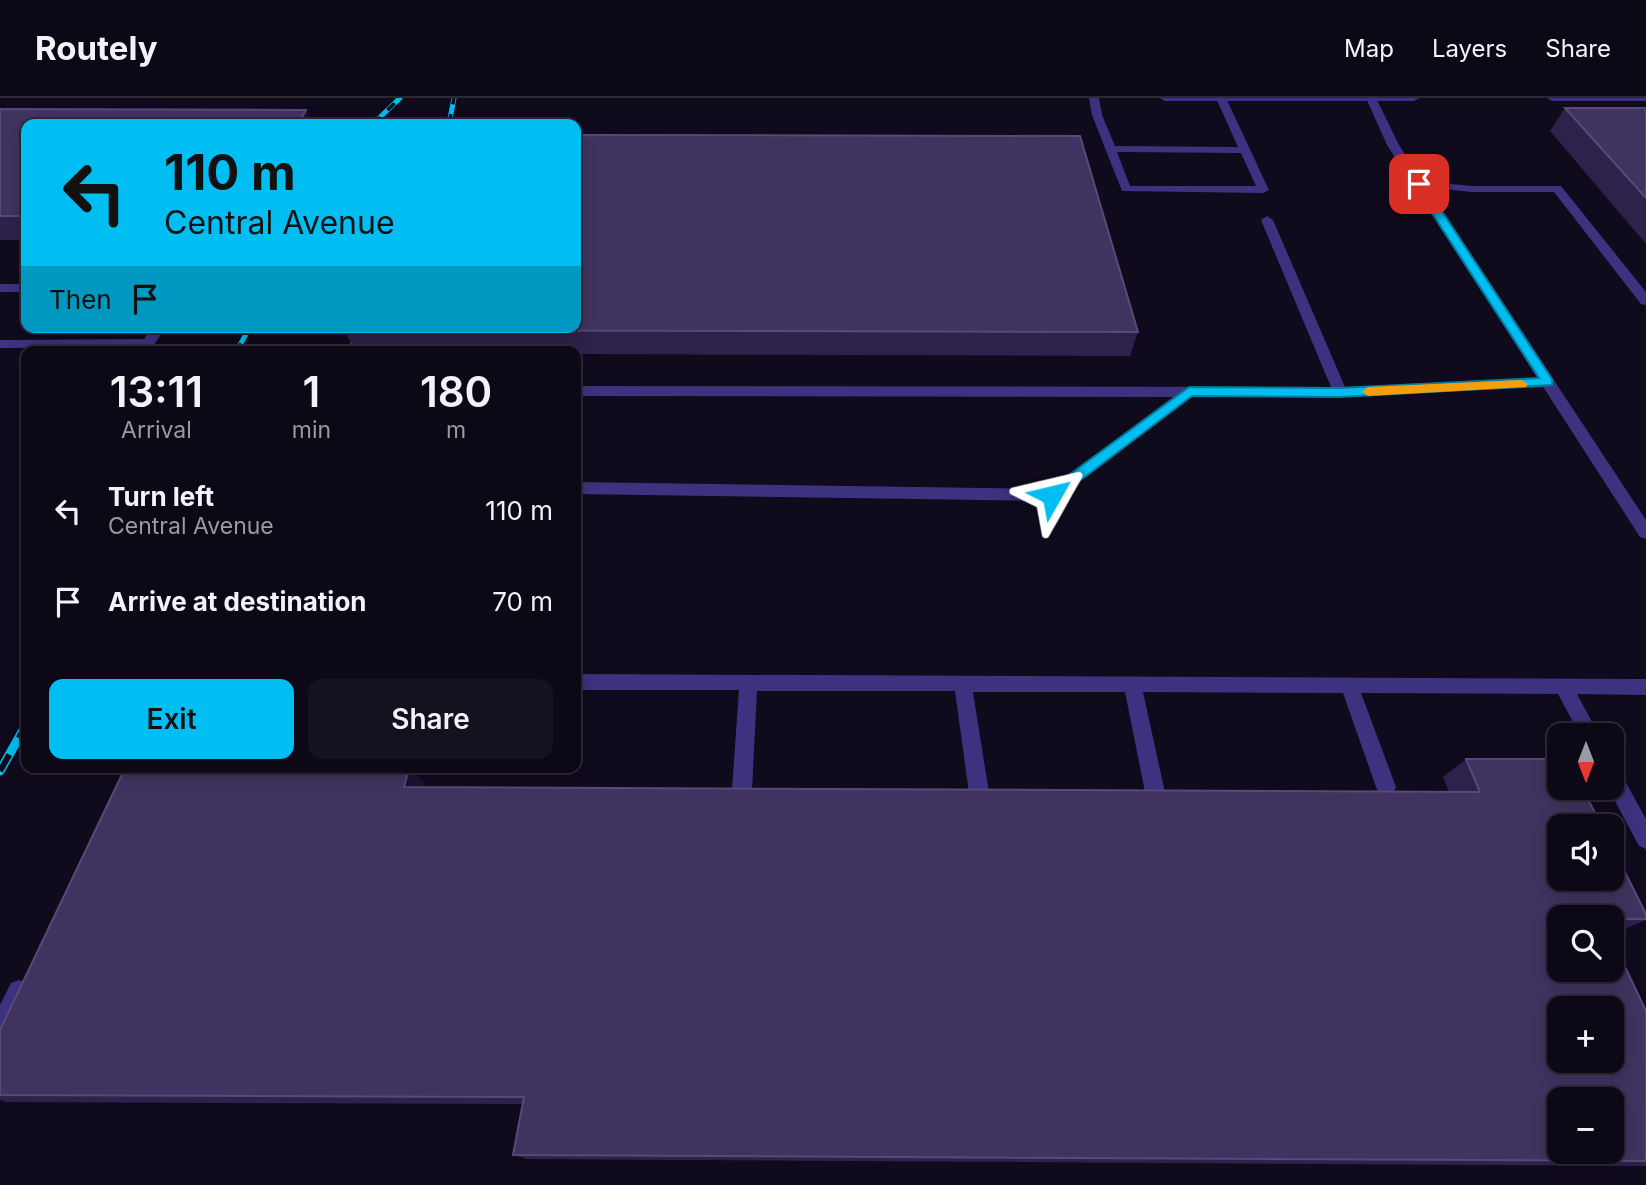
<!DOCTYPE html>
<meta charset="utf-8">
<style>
:root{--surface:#0c0816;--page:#15111f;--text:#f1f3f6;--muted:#9a9aa1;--line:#2c2935;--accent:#00bef1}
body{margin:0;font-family:Inter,sans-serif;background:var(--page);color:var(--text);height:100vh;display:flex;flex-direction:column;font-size:26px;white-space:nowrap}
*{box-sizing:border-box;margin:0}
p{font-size:23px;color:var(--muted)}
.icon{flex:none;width:38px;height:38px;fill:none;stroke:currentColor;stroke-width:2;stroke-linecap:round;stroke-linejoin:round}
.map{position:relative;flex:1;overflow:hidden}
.panel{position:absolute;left:21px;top:248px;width:560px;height:427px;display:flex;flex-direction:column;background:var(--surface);border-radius:14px;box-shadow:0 4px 18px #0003,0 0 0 2px var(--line)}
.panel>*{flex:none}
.hud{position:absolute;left:21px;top:21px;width:560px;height:214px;border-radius:14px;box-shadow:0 4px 18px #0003,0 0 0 2px var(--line);background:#00bef1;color:#111;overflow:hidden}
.needle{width:46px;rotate:180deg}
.buttons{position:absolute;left:1547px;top:625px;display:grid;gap:14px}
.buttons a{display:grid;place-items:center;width:77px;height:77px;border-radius:14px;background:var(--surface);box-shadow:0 4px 18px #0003,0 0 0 2px var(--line);font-size:35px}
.pin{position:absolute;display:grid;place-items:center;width:60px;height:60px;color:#fff;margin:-30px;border-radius:14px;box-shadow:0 4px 10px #0006}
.me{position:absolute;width:77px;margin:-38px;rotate:53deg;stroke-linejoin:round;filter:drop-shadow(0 0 5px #0008)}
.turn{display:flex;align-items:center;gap:24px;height:147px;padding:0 28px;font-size:32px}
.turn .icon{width:91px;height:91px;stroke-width:2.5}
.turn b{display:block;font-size:49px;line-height:60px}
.then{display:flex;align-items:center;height:66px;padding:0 28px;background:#0003;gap:14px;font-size:26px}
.eta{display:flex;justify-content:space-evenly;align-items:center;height:119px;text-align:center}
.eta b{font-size:42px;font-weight:600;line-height:49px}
.primary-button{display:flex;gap:14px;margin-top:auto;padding:14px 28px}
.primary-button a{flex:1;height:80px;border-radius:14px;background:var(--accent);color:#111;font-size:28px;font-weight:600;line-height:80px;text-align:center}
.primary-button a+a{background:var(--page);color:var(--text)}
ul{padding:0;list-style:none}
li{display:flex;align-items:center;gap:21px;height:91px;padding:0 28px}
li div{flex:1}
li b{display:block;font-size:26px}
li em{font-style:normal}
header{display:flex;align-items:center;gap:42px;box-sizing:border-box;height:98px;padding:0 35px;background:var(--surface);border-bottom:2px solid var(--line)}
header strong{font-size:33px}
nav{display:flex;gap:38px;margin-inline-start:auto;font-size:24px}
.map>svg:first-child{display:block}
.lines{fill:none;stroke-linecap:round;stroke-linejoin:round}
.service{fill:#3d3280;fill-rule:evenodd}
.minor{fill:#3d3280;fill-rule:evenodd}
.tertiary{fill:#3d3280;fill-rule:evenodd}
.rail-far1-casing{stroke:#00bef1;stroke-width:5}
.rail-casing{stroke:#00bef1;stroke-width:9}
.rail-far1{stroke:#100a1d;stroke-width:3.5;stroke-dasharray:10;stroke-linecap:butt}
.rail{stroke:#100a1d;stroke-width:6;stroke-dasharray:19;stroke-linecap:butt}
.wall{fill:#2e214c}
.shaded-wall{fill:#1b1131}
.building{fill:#403360;stroke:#574a79;stroke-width:2;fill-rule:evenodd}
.route{fill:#00bef1;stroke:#007c9d;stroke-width:2}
.slow{fill:#f59e0b}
</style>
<header>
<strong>Routely</strong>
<nav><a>Map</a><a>Layers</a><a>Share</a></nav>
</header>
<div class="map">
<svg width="1646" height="1087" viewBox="0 0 1646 1087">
<rect width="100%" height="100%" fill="#100a1d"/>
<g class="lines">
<path class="service" d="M 1089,0 L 1099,0 L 1102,17 L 1115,48 L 1238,49 L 1216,0 L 1226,0 L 1269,92 L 1263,95 L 1122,93 L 1092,17 ZM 1117,54 L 1241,55 L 1256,88 L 1130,88 Z
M 1419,83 L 1472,88 L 1561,88 L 1646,194 L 1646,207 L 1641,206 L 1554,94 L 1472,94 L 1415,88 L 1413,86 Z
M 1267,118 L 1273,122 L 1345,289 L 1548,279 L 1555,284 L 1548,289 L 1340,299 L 1192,299 L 1052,403 L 576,396 L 576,384 L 1049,391 L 1173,299 L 576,298 L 576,288 L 1331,289 L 1261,122 Z
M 0,186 L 26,186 L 26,194 L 0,194 Z
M 152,229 L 166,229 L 153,248 L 148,249 L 0,250 L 0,242 L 144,241 Z
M 576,576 L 1646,581 L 1646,597 L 1577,596 L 1599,637 L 1580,637 L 1558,596 L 1361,595 L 1396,689 L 1393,695 L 1386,698 L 1379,695 L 1376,689 L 1343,595 L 1143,594 L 1166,699 L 1163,705 L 1156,708 L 1149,705 L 1146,699 L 1125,594 L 973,594 L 989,695 L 986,701 L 979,704 L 972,701 L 969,695 L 955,593 L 757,593 L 752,691 L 749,697 L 742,700 L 735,697 L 732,691 L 739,592 L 576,592 Z
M 1612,669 L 1619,672 L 1646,721 L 1646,751 L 1639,748 L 1608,690 L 1612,690 Z
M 19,882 L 27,885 L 30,893 L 8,939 L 0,942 L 0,907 L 11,885 Z"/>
<path class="minor" d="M 1160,0 L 1419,0 L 1414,3 L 1165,3 Z
M 1547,0 L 1646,0 L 1646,3 L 1552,3 Z"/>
<path class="tertiary" d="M 1366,0 L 1376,0 L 1399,47 L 1646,422 L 1646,441 L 1640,439 L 1387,47 Z"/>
<defs>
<path id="rail-far1" d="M 373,26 L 400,0
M 449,26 L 454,0
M 236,254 L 250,229
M 349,254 L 361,229"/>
<path id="rail" d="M 0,673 L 26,627"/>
</defs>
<use href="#rail-far1" class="rail-far1-casing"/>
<use href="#rail" class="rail-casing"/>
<use href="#rail-far1" class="rail-far1"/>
<use href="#rail" class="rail"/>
</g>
<path class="wall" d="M 1565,10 L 1646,10 L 1646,146 L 1550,33 Z
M 0,11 L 306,12 L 313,26 L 26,26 L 26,142 L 0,142 Z
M 344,232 L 1138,234 L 1130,258 L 576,256 L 576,254 L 356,254 Z
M 1466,661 L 1646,816 L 1646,822 L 1616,835 L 1612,835 L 1612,819 L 1559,819 L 1646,913 L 1646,1068 L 527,1061 L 513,1057 L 522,1006 L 6,1004 L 0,1002 L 0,932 L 125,670 L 411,670 L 424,686 L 423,689 L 1449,694 L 1443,679 Z"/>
<path class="shaded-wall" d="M 306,12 L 313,26 L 298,26 Z
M 409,670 L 411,670 L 424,686 L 419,706 L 404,689 Z"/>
<path class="building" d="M 1565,10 L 1646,10 L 1646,100 Z
M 0,11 L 306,12 L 298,26 L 26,26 L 26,118 L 0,118 Z
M 576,37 L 1080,38 L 1138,234 L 344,232 L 345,229 L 576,229 Z
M 1466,661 L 1559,661 L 1559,690 L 1582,690 L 1602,728 L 1559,728 L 1559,780 L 1612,780 L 1612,748 L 1646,816 L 1646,821 L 1612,821 L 1612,819 L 1559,819 L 1559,872 L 1612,872 L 1612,841 L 1646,913 L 1646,1063 L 513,1057 L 524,999 L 0,997 L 0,932 L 125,670 L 409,670 L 404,689 L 1480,694 ZM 1559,910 L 1612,910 L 1612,962 L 1559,962 ZM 1559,1001 L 1612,1001 L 1612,1054 L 1559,1054 Z"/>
<path class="route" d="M 1415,84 L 1424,86 L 1552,281 L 1552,287 L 1340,299 L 1192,298 L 1057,400 L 1047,400 L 1047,393 L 1189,289 L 1340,290 L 1539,280 L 1413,86 Z"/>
<path class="slow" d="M 1521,282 L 1528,286 L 1526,289 L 1368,298 L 1362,294 L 1368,289 Z"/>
</svg>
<div class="buttons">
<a><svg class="needle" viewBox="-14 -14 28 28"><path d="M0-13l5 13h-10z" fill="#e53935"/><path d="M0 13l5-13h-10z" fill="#9a9aa1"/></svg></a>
<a><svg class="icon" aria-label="sound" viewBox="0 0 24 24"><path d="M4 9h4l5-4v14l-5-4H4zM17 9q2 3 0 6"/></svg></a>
<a><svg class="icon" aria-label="search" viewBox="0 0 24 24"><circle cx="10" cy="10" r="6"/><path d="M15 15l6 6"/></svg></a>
<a>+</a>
<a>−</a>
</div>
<div class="pin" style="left:1419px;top:86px;background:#d93025"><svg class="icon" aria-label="arrive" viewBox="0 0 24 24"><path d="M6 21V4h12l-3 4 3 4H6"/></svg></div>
<svg class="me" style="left:1052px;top:397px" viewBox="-20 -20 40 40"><path d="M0-17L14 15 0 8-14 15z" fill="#00bef1" stroke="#fff" stroke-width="4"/></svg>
<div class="hud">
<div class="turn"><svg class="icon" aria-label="left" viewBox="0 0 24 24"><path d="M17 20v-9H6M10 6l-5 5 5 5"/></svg><div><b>110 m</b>Central Avenue</div></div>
<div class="then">Then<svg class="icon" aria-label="arrive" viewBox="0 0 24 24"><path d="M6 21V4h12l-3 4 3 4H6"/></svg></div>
</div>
<section class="panel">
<div class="eta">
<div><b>13:11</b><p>Arrival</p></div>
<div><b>1</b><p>min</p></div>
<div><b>180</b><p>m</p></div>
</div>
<ul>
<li><svg class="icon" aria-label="left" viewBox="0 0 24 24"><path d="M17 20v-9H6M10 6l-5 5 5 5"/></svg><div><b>Turn left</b><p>Central Avenue</p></div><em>110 m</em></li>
<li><svg class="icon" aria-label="arrive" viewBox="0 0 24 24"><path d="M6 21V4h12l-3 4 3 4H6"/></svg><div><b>Arrive at destination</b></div><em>70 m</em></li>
</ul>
<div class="primary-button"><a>Exit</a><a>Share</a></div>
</section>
</div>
